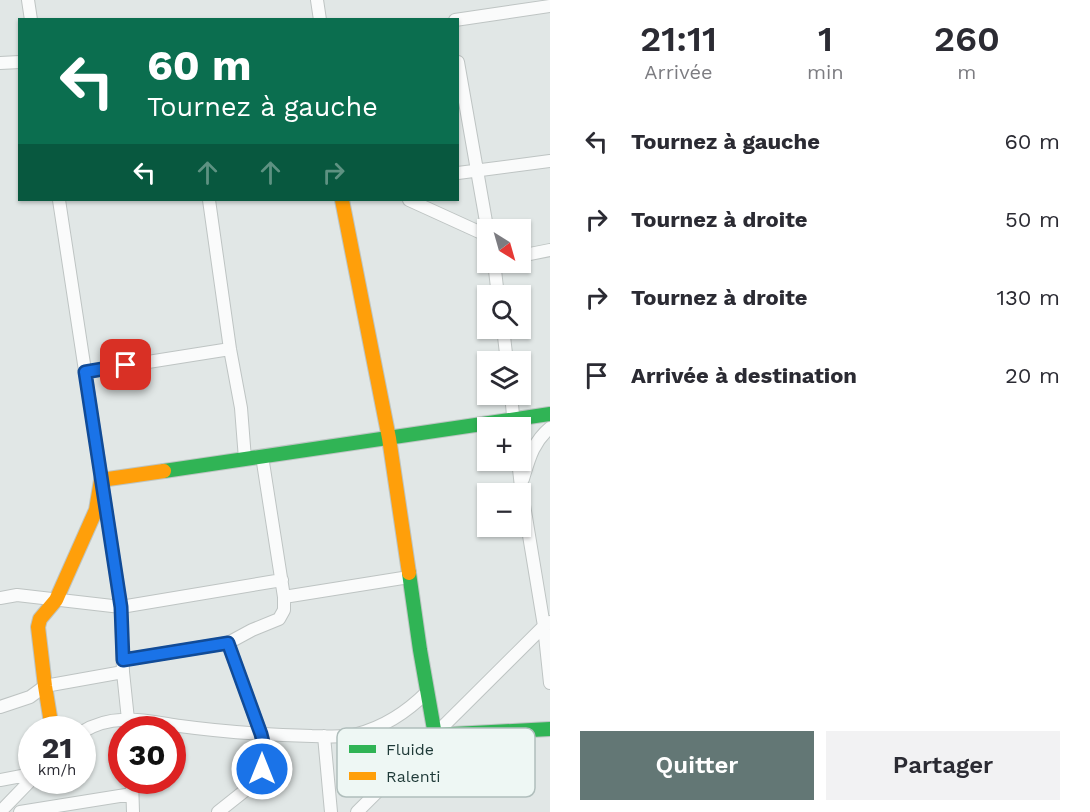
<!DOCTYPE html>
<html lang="fr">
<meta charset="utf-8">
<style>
:root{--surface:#fff;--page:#f2f2f3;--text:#2b2b33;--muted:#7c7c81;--accent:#637775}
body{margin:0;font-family:"Work Sans",sans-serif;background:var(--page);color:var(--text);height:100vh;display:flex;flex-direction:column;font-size:22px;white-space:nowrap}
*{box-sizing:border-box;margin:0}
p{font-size:20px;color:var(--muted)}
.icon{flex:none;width:33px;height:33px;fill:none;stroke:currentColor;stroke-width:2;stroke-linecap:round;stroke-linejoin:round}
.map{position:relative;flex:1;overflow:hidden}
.details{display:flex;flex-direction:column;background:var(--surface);width:540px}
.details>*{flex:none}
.guide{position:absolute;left:18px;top:18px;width:441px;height:183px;border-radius:0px;box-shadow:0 2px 4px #0004;background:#0b6e4f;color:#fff;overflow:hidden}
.needle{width:39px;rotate:143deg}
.fabs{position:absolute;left:477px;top:219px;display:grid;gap:12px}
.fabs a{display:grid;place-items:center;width:54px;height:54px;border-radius:0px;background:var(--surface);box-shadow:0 2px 4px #0004;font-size:30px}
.speed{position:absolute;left:18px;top:716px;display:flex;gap:12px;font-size:30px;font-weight:700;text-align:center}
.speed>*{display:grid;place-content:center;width:78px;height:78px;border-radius:50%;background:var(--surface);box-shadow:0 2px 4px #0004;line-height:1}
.speed small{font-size:15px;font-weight:400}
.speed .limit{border:9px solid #d22;background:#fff;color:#111}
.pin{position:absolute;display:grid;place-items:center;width:51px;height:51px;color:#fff;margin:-26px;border-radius:12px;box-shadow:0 3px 9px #0006}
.me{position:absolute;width:66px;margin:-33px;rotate:0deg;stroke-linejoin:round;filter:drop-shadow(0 0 4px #0008)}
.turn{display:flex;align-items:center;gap:21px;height:126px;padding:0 30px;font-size:27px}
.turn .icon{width:78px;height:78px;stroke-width:2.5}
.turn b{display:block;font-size:42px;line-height:51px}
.lanes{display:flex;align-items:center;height:57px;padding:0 30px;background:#0003;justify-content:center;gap:30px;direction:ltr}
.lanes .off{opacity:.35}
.eta{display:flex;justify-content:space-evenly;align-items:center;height:102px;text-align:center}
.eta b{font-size:36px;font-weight:600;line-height:42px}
.button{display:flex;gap:12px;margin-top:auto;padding:12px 30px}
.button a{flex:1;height:69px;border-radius:0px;background:var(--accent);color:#fff;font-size:24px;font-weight:600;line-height:69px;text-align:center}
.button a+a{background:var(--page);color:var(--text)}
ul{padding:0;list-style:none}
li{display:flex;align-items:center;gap:18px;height:78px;padding:0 30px}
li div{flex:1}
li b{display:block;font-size:22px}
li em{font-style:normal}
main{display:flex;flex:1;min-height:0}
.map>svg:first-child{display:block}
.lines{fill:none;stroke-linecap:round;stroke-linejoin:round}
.street-casing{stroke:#bec4c3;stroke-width:14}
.fast-casing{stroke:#bdc5c3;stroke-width:16}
.slow-casing{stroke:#bdc5c3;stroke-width:16}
.street{stroke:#fafbfb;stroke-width:12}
.fast{stroke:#30b455;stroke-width:14}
.slow{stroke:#ff9f0a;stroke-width:14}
.route-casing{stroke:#114b97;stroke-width:15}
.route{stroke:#1a73e8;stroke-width:10}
.key{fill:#eef7f4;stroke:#b0bebc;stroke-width:1.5}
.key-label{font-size:16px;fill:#1f3a38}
</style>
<main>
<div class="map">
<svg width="550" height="812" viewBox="0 0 550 812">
<rect width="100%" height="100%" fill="#e1e7e6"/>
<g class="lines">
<defs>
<path id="street" d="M 28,0 L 31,20
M 317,0 L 320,20
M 455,20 L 550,6
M 458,62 L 488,233
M 0,63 L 20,62
M 458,173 L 550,161
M 59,200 L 121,607 L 123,672 L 129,729
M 209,200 L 230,349 L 241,408 L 245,459
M 409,200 L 488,236
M 520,256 L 550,250
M 494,262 L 498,296
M 503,328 L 507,362
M 85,372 L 230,349
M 511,394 L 514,426
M 518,460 L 521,487 L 544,626 L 550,683
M 523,479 C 529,459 533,442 550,428
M 284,597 L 409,577
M 0,598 L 17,595 L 121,607 L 282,580
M 123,660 L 228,643 L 252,630 L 279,619 L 284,610 L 284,597 L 262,456
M 0,707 L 30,697 L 45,686 L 123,672
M 82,732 C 113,712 146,721 180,726 C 224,732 268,735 312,736 C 327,736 343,738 357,734 C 384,727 408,711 427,692
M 324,736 L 331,812
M 0,780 L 32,774
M 132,780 L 133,812
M 0,812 L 32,779
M 20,812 L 132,794
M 218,812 L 257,781 L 263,769 L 265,750 L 261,734 L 228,643
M 357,812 L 544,626 L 550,622"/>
<path id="fast" d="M 164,471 L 550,414
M 409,573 L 420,650 L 435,735 L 550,729"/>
<path id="slow" d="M 342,200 L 389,438 L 409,573
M 52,729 L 45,686 L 38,627 L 40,619 L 56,600 L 96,510 L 101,480 L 164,471"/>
</defs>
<use href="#street" class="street-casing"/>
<use href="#fast" class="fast-casing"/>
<use href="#slow" class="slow-casing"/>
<use href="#street" class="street"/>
<use href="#fast" class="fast"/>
<use href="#slow" class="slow"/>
</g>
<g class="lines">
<defs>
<path id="route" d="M 126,365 L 85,372 L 121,607 L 123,660 L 228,643 L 261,734 L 265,750 L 262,769"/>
</defs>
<use href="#route" class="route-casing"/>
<use href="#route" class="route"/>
</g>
<rect x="337" y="728" width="198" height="69" rx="9" class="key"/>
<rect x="349" y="745" width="27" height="8" fill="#30b455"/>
<rect x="349" y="772" width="27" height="8" fill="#ff9f0a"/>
<g class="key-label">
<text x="386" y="755">Fluide</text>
<text x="386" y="782">Ralenti</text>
</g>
</svg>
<div class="fabs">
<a><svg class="needle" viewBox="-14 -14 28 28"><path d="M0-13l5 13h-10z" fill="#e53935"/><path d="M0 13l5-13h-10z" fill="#7c7c81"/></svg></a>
<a><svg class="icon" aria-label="search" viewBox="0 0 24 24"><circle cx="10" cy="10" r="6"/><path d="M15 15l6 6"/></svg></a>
<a><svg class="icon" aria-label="layers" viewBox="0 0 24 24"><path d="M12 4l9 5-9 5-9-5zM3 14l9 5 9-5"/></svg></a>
<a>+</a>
<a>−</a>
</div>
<div class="speed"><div>21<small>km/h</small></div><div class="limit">30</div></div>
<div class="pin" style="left:126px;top:365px;background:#d93025"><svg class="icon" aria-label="arrive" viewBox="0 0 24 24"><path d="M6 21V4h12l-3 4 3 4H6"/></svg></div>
<svg class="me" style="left:262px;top:769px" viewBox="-20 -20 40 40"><circle r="17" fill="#1a73e8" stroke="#fff" stroke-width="3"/><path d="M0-11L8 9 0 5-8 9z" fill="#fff"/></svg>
<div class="guide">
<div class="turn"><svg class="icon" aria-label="left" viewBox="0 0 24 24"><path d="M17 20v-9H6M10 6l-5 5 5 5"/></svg><div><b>60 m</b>Tournez à gauche</div></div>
<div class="lanes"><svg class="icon" aria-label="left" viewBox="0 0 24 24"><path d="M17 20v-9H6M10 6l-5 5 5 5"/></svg><svg class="icon off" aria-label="ahead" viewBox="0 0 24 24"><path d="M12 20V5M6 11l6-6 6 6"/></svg><svg class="icon off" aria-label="ahead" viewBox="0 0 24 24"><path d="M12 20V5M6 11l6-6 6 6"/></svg><svg class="icon off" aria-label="right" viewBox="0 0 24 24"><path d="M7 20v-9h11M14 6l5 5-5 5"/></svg></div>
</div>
</div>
<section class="details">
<div class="eta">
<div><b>21:11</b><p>Arrivée</p></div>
<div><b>1</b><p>min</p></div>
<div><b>260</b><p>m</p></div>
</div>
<ul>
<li><svg class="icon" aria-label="left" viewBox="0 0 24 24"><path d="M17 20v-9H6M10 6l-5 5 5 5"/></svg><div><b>Tournez à gauche</b></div><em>60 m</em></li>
<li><svg class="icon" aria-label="right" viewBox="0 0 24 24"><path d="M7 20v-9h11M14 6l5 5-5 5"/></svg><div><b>Tournez à droite</b></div><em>50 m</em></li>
<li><svg class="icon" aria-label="right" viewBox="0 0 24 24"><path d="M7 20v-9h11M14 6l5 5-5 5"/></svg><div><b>Tournez à droite</b></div><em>130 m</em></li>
<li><svg class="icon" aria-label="arrive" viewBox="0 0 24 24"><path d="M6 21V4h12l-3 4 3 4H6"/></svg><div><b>Arrivée à destination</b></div><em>20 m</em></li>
</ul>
<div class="button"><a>Quitter</a><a>Partager</a></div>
</section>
</main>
